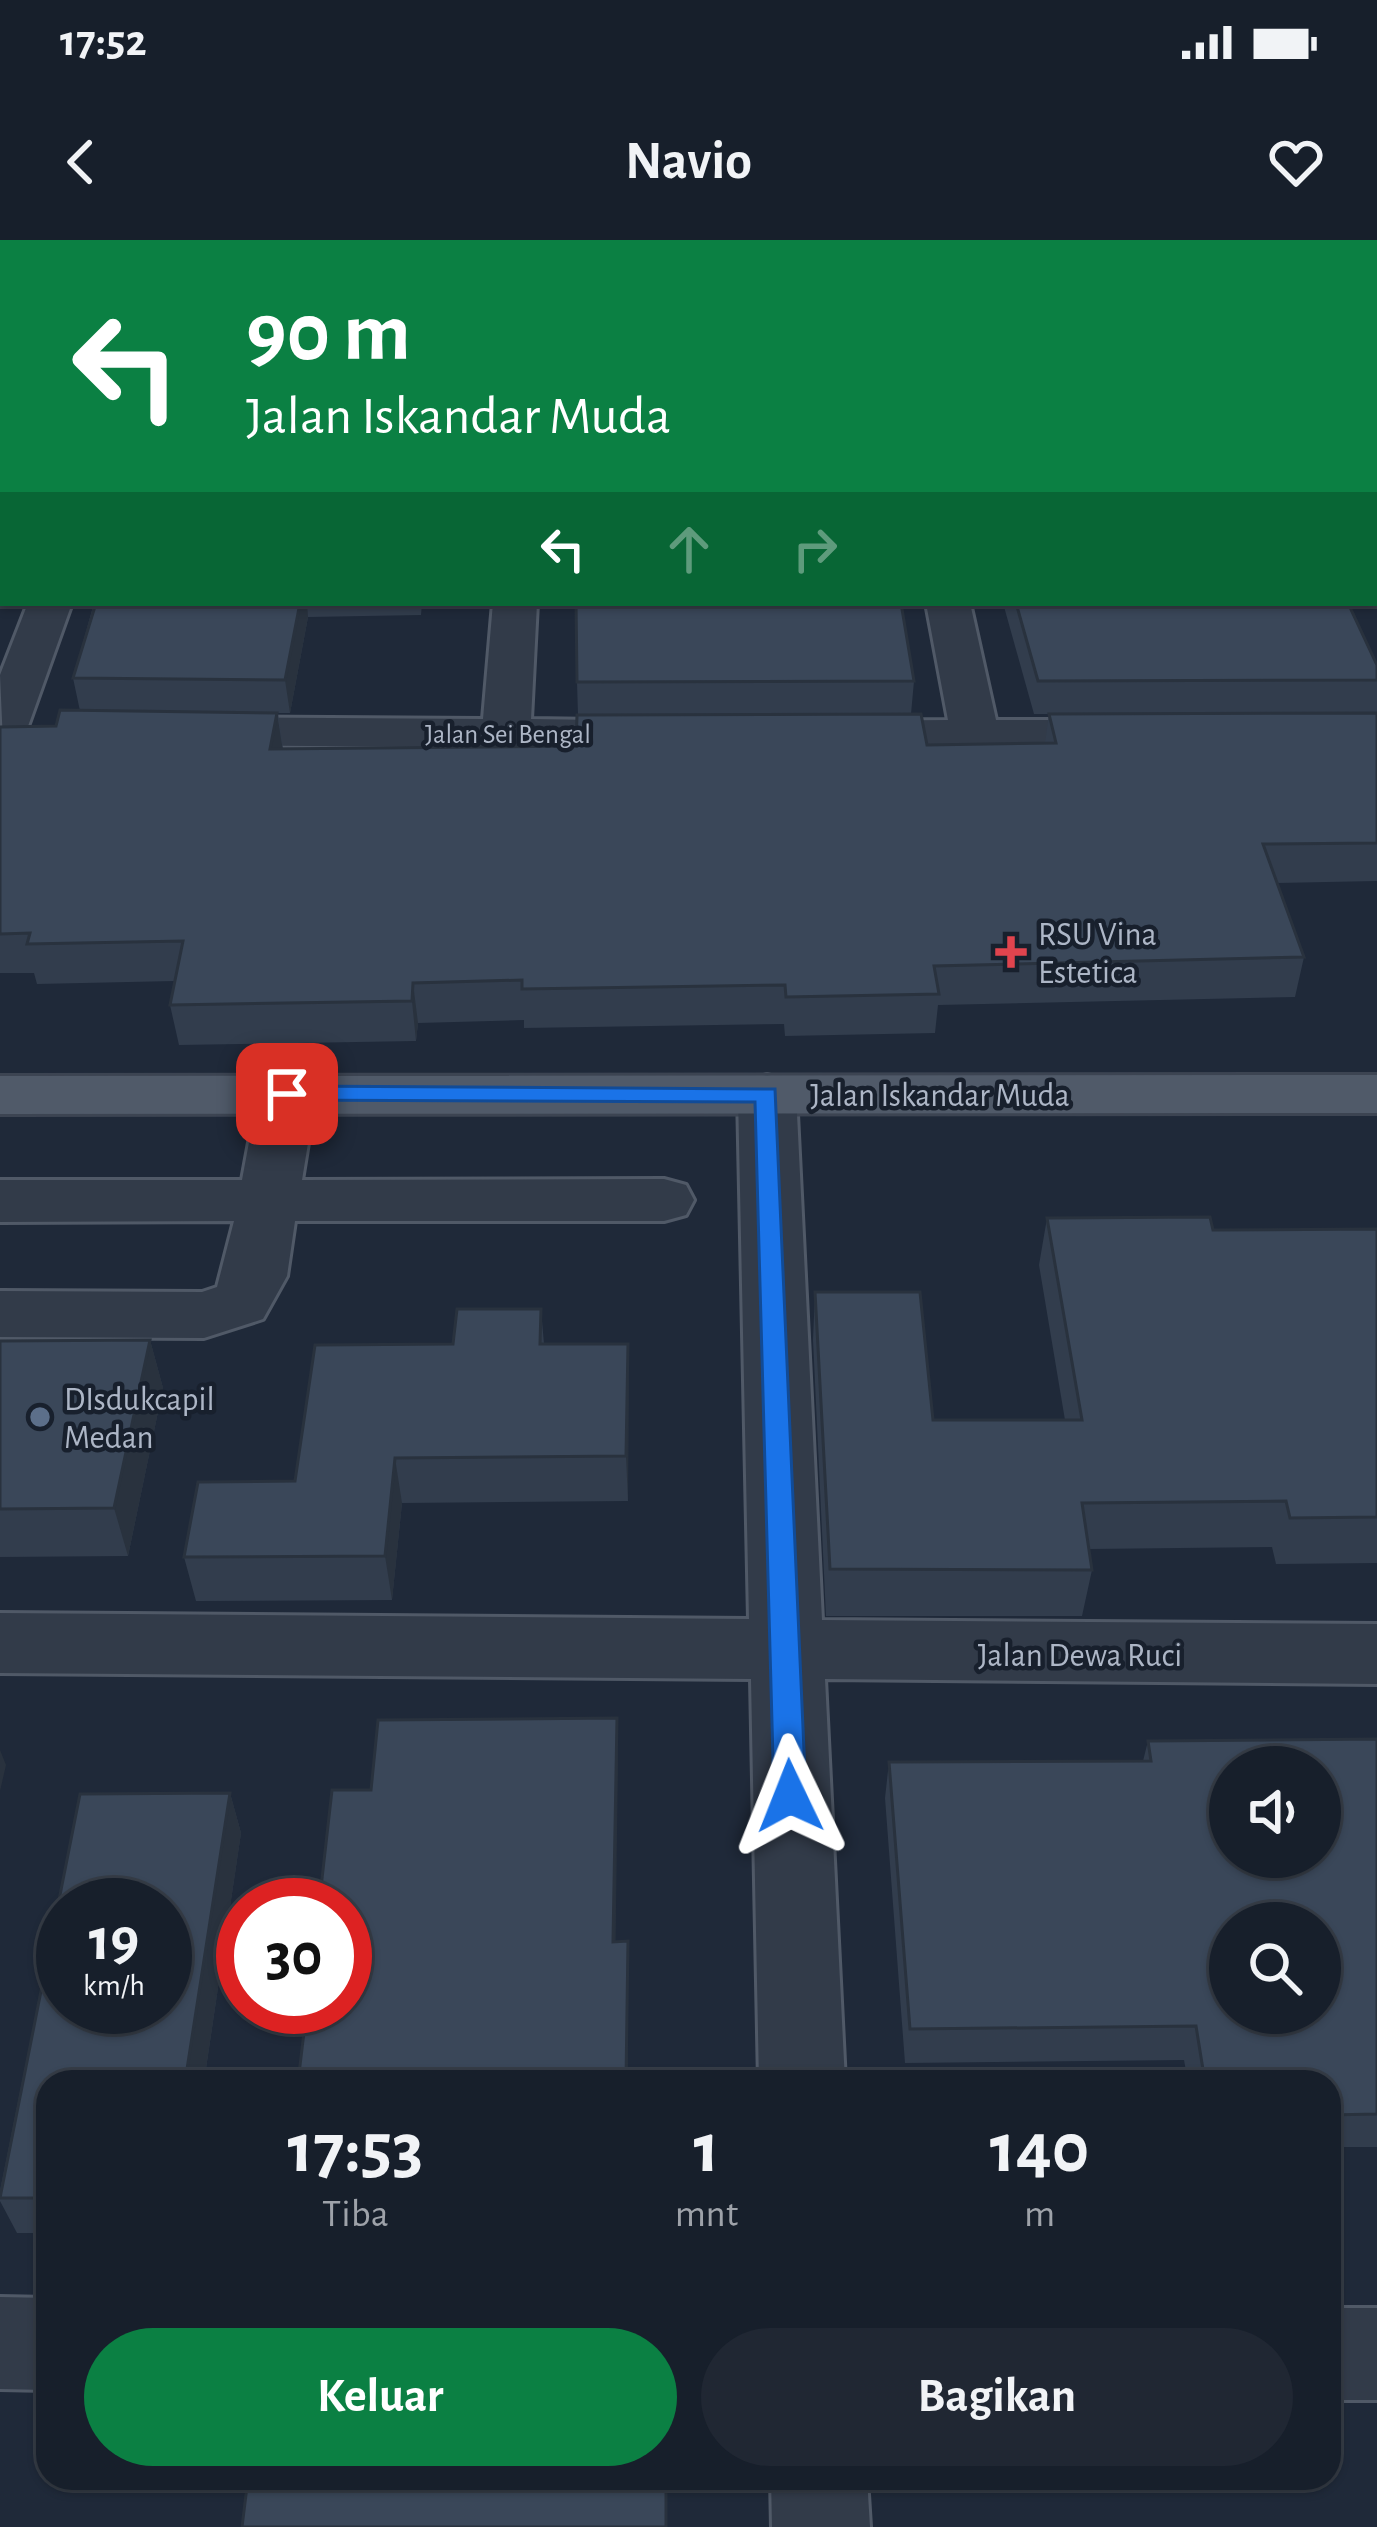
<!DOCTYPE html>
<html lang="id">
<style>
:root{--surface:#171f2b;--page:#202733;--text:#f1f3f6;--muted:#9ea2a9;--line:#363d47;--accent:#0b8043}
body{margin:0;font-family:"Alegreya Sans",sans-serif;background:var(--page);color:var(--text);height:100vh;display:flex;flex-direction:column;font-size:45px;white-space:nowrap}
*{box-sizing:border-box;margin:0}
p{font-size:39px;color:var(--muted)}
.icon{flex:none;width:66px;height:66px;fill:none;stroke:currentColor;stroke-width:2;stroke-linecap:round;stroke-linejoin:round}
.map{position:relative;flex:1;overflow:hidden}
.sheet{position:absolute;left:36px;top:1830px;width:1305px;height:420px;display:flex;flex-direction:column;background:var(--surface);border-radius:36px;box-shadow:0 3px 9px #0004,0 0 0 3px var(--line)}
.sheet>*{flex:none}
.banner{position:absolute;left:0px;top:0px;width:1377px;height:366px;box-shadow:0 3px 9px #0004,0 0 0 3px var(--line);background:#0b8043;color:#fff;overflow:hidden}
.tools{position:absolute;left:1209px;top:1506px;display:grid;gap:24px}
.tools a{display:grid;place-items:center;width:132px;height:132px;border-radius:50%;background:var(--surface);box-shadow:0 3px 9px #0004,0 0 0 3px var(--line);font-size:60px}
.speed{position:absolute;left:36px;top:1638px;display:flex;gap:24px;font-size:60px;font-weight:700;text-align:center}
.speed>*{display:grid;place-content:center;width:156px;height:156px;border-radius:50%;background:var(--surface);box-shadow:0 3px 9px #0004,0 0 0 3px var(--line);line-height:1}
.speed small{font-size:30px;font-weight:400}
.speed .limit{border:18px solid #d22;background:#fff;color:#111}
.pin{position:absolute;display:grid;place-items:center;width:102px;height:102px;color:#fff;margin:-51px;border-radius:24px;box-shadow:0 6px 18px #0006}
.me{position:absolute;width:132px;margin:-66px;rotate:358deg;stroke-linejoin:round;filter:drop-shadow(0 0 9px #0008)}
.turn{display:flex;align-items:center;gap:42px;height:252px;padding:0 48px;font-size:54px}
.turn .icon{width:156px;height:156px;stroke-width:2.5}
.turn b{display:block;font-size:84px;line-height:102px}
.lanes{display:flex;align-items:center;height:114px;padding:0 48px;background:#0003;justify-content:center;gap:60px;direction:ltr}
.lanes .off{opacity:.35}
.eta{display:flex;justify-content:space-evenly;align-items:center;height:204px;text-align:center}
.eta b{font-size:72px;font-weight:600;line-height:84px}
.primary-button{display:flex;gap:24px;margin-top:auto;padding:24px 48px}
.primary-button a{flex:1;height:138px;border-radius:72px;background:var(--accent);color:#fff;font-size:48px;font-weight:600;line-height:138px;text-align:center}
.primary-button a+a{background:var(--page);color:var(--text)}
.status{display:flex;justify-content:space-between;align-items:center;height:84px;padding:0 60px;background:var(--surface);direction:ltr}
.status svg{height:33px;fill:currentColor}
header{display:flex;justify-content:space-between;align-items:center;height:156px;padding:0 48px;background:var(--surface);font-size:54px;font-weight:600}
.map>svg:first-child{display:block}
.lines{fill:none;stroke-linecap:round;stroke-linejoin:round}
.minor-casing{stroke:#505967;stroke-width:6}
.major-casing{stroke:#3c4452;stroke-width:6}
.minor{fill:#323b49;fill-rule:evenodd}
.major{fill:#505a69;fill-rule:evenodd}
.wall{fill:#323d4d;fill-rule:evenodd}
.shaded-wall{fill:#29323e}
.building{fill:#3a4759;stroke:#29323e;stroke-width:3;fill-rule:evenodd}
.route{fill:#1a73e8;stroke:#114b97;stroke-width:3}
.health-dot{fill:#e0444e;stroke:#18202d;stroke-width:4.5}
.service-dot{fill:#5c6f8a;stroke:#18202d;stroke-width:4.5}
.labels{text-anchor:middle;stroke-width:9;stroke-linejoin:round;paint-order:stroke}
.far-street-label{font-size:27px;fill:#adb6c6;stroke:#18202d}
.poi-label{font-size:33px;fill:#adb6c6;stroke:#18202d;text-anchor:start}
.street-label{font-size:33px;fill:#adb6c6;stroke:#18202d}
</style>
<div class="status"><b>17:52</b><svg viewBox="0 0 49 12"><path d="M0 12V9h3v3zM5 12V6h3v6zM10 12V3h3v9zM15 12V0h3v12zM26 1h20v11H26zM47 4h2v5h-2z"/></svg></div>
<header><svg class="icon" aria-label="back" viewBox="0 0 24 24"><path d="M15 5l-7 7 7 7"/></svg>Navio<svg class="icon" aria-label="heart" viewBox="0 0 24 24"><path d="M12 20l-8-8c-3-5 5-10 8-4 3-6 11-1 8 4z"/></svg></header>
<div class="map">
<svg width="1377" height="2287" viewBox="0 0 1377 2287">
<rect width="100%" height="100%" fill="#1f2939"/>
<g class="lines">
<defs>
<path id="minor" d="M 1211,0 L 1245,0 L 1246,3 L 1212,3 Z
M 1374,304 L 1377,305 L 1377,337 L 1374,336 Z
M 28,363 L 72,363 L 27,489 L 20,499 L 3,503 L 0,435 Z
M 493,363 L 537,363 L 531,479 L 665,481 L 682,485 L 689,495 L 682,505 L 665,509 L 193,505 L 176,501 L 169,491 L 176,481 L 193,477 L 483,479 Z
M 926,363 L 970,363 L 996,480 L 1133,480 L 1150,484 L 1157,494 L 1150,504 L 1133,508 L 818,505 L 811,495 L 818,485 L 835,481 L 948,480 Z
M 287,835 L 308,841 L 316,854 L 302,940 L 664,939 L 686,945 L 694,960 L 686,975 L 664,981 L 295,981 L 287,1036 L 263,1079 L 204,1098 L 0,1097 L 0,1051 L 202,1052 L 217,1047 L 234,981 L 0,982 L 0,940 L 242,940 L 258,854 L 266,841 Z
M 767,835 L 788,841 L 796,854 L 822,1380 L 1377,1384 L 1377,1444 L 825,1439 L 845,1842 L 759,1842 L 751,1439 L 0,1433 L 0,1373 L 749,1379 L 738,854 L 746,841 Z
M 0,2057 L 48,2058 L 48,2150 L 0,2149 Z
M 1329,2068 L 1377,2068 L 1377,2160 L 1329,2160 Z
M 771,2238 L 867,2238 L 870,2287 L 772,2287 Z"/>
<path id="major" d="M 1377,835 L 1377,873 L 0,874 L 0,836 Z"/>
</defs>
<use href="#minor" class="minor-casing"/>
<use href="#major" class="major-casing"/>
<use href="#minor" class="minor"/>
<use href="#major" class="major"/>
</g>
<path class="wall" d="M 204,0 L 1174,0 L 1176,3 L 204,3 Z
M 1266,0 L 1377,0 L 1377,226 L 1374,220 L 1374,3 L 1267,3 Z
M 94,363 L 422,363 L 421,375 L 308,377 L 290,473 L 278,473 L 283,509 L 576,506 L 578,475 L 577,442 L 914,441 L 911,474 L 927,505 L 1045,503 L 1049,474 L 1034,474 L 1003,363 L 1348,363 L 1377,425 L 1377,641 L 1277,643 L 1304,717 L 1295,757 L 938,765 L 935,793 L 785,796 L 784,784 L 524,788 L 524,780 L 418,783 L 416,801 L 179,805 L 170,765 L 175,741 L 37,744 L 34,733 L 0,733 L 0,487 L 56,486 L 80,471 L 73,438 Z
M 1047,978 L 1213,990 L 1377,989 L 1377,1323 L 1276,1324 L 1272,1307 L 1089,1309 L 1092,1330 L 1082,1376 L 826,1376 L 813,1100 L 815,1052 L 933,1180 L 1065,1180 L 1039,1025 Z
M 541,1069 L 544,1104 L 628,1104 L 628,1261 L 402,1263 L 392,1360 L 196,1361 L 184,1317 Z
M 150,1100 L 163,1148 L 128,1316 L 0,1317 L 0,1101 Z
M 1377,1499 L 1377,1907 L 1329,1907 L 1329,1842 L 1188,1842 L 1184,1820 L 905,1823 L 885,1558 L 889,1522 L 1143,1521 L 1148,1501 Z
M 230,1553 L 241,1593 L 204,1842 L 48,1842 L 48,1993 L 17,1993 L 0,1961 L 0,1951 L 80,1554 ZM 63,1665 L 165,1665 L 165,1767 L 63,1767 Z"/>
<path class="shaded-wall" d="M 104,0 L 122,0 L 121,3 L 103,3 Z
M 3,259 L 3,317 L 0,325 L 0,267 Z
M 300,363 L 307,363 L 308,377 L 290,473 L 285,440 Z
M 277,473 L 283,511 L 270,509 Z
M 413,743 L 418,783 L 416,801 L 412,761 Z
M 150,1100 L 163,1148 L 128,1316 L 114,1268 Z
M 628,1104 L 629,1148 L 628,1261 L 626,1216 Z
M 395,1218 L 402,1263 L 392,1360 L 385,1316 Z
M 617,1478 L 618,1521 L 615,1742 L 613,1702 Z
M 0,1510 L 6,1525 L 0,1551 Z
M 230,1553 L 241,1593 L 204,1842 L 185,1842 Z
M 628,1701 L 628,1842 L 626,1842 Z"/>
<path class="building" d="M 0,0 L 104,0 L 103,3 L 3,3 L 3,259 L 0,267 Z
M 289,0 L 1174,0 L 1176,3 L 289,3 Z
M 1289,0 L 1377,0 L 1377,176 L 1374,170 L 1374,3 L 1291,3 Z
M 96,363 L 300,363 L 285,440 L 73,438 Z
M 576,363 L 901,363 L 914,441 L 577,442 Z
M 1016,363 L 1348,363 L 1377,425 L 1377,440 L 1038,441 Z
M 60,470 L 277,473 L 270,509 L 576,506 L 577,475 L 921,474 L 927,505 L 1056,503 L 1049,474 L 1377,473 L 1377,603 L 1263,604 L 1304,717 L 934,726 L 939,754 L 786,757 L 785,745 L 522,749 L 522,740 L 413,743 L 412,761 L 170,765 L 183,701 L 27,704 L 30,693 L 0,694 L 0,487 L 56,486 Z
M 1210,977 L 1213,990 L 1377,989 L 1377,1277 L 1290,1278 L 1286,1261 L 1082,1263 L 1092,1330 L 830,1329 L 815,1052 L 920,1052 L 933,1180 L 1082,1180 L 1047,978 Z
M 457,1069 L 541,1069 L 540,1104 L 628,1104 L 626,1216 L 395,1218 L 385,1316 L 184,1317 L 198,1242 L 295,1241 L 315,1105 L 453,1104 Z
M 150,1100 L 114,1268 L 0,1269 L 0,1101 Z
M 617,1478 L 613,1702 L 628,1701 L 626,1842 L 298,1842 L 307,1767 L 345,1767 L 345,1665 L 319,1665 L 332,1550 L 371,1550 L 378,1480 Z
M 1377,1499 L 1377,1874 L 1329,1875 L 1329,1842 L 1205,1842 L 1196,1786 L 910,1789 L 889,1522 L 1151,1521 L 1148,1501 ZM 1230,1527 L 1320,1527 L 1320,1617 L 1230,1617 ZM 1230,1683 L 1320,1683 L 1320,1773 L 1230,1773 Z
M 230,1553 L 185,1842 L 48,1842 L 48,1958 L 0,1958 L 80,1554 ZM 63,1665 L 165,1665 L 165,1767 L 63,1767 Z
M 248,2238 L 666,2238 L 666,2287 L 242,2287 Z"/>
<path class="route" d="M 287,846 L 775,849 L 806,1556 L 801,1566 L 779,1566 L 774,1556 L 755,862 L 279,860 L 279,849 Z"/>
<path class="health-dot" d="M1005 694h12v12h12v12h-12v12h-12v-12h-12v-12h12z"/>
<circle class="service-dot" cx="40" cy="1177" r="12"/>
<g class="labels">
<g class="far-street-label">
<text x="508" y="503">Jalan Sei Bengal</text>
</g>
<g class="poi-label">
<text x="1038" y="705">RSU Vina<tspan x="1038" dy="38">Estetica</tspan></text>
<text x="64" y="1170">DIsdukcapil<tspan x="64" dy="38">Medan</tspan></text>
</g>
<g class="street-label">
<text x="940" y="866">Jalan Iskandar Muda</text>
<text x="1080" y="1426">Jalan Dewa Ruci</text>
</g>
</g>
</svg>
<div class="tools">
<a><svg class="icon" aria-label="sound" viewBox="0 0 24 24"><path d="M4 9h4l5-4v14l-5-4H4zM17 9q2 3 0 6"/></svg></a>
<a><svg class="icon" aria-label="search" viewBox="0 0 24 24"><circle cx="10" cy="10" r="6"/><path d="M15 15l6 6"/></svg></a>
</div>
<div class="speed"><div>19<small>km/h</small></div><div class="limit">30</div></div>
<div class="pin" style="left:287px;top:854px;background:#d93025"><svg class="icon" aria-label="arrive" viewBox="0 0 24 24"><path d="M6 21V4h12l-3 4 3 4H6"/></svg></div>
<svg class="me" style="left:790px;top:1556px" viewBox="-20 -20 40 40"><path d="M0-17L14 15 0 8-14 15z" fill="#1a73e8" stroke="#fff" stroke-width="4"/></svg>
<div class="banner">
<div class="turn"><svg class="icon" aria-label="left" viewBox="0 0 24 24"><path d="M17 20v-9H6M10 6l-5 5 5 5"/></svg><div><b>90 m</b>Jalan Iskandar Muda</div></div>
<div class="lanes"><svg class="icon" aria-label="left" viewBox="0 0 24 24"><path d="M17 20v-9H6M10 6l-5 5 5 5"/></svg><svg class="icon off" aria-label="ahead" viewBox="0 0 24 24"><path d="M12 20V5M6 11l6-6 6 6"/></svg><svg class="icon off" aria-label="right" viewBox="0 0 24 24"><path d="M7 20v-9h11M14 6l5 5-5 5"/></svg></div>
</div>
<section class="sheet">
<div class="eta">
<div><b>17:53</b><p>Tiba</p></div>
<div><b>1</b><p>mnt</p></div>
<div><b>140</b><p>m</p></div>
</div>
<div class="primary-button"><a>Keluar</a><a>Bagikan</a></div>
</section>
</div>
